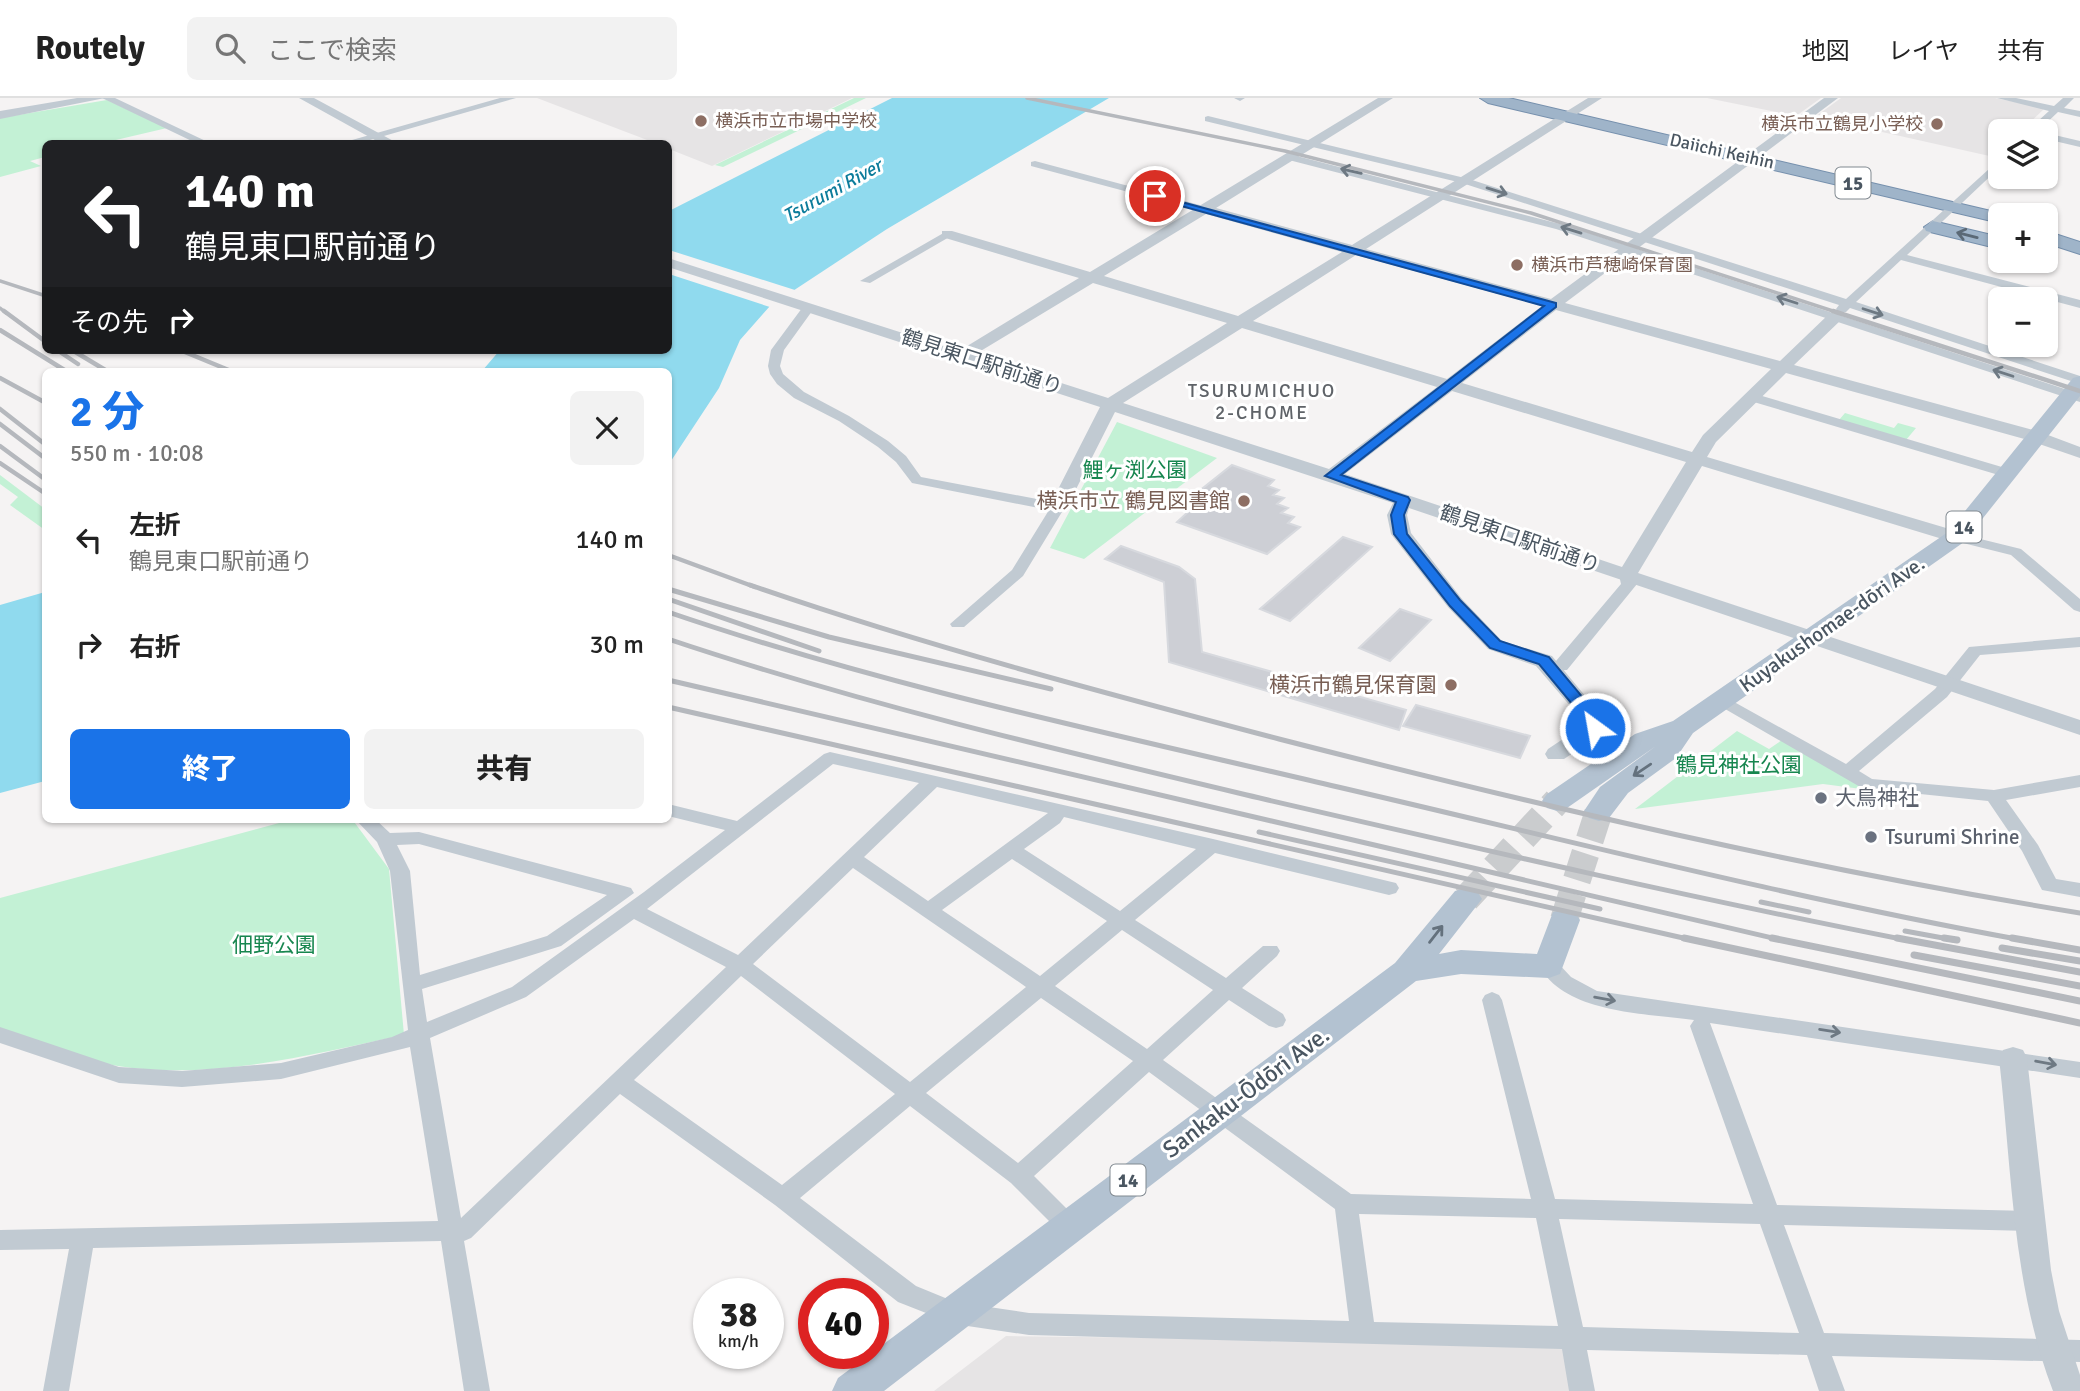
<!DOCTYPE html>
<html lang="ja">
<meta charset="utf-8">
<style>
:root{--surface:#fff;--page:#f2f2f2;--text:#222;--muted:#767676;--line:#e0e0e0;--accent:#1a73e8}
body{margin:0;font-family:Signika,"Noto Sans JP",sans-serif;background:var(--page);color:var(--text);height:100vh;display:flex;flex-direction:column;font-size:26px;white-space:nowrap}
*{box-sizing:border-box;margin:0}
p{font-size:23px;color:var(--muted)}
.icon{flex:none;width:38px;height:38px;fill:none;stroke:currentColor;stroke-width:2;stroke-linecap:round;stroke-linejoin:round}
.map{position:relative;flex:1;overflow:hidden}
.drawer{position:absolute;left:42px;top:270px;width:630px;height:455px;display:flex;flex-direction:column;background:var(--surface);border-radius:10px;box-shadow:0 2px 5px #0004}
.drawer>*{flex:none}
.hud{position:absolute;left:42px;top:42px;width:630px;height:214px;border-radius:10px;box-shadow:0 2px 5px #0004;background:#202124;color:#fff;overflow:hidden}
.buttons{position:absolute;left:1988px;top:21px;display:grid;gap:14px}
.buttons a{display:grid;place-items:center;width:70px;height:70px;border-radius:10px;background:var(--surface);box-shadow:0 2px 5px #0004;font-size:35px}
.speed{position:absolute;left:693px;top:1180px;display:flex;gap:14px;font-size:35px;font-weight:700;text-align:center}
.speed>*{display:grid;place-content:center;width:91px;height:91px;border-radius:50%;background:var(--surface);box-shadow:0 2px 5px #0004;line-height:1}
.speed small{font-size:18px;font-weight:400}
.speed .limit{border:10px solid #d22;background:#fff;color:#111}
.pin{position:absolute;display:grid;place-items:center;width:60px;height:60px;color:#fff;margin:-30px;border:4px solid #fff;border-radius:50%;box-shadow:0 2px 7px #0007}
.me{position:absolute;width:77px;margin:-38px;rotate:328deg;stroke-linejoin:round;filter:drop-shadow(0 0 5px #0008)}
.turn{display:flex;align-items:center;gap:24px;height:147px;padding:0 28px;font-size:32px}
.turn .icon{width:91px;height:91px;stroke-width:2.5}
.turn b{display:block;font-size:49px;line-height:60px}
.then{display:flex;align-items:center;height:66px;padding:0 28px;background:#0003;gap:14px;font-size:26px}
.round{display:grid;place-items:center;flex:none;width:74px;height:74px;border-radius:10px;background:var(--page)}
.overview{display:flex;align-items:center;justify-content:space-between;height:119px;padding:0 28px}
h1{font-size:42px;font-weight:800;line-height:52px;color:var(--accent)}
.button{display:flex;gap:14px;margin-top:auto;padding:14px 28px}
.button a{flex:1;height:80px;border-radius:10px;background:var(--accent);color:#fff;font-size:28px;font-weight:800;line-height:80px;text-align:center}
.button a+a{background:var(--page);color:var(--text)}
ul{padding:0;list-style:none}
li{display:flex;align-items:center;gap:21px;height:105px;padding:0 28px}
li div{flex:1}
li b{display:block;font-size:26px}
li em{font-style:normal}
header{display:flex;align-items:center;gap:42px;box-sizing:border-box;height:98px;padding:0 35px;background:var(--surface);border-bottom:2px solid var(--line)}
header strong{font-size:33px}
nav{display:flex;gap:38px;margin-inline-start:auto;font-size:24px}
.search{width:490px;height:63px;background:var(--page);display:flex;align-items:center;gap:18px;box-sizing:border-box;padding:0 24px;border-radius:10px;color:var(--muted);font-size:26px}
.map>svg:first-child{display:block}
.education{fill:#e6e4e5}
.green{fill:#c3f1d5}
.water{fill:#90daee}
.pier{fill:#f5f3f3}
.building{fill:#cdcfd5;stroke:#d7d9de;stroke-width:2}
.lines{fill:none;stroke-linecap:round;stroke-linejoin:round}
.primary-tunnel{stroke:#caccce;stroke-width:28;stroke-dasharray:28 14;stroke-linecap:butt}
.trunk-casing{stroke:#7690ad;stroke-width:2}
.minor{fill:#c1cad2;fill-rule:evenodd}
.tertiary{fill:#c1cad2;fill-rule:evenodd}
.primary{fill:#b3c2d1;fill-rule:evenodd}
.trunk{fill:#9fb4c9;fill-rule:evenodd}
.rail-far3{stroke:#b5b8bd;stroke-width:3.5}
.rail-far2{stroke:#b5b8bd;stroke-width:4.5}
.rail-far1{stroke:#b5b8bd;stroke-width:5}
.rail{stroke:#b5b8bd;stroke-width:7}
.oneway{stroke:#6e7983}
.oneway2{stroke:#5b6976}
.oneway3{stroke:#64717d}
.route{fill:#1a73e8;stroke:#114b97;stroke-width:2}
.education-dot{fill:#8d6e63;stroke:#fff;stroke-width:2.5}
.worship-dot{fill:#6b7280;stroke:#fff;stroke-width:2.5}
.labels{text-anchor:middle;stroke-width:6;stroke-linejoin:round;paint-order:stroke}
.far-education-label{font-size:18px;fill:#785e54;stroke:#fff;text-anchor:start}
.far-street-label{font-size:18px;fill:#4a5661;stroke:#fff}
.shield{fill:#fff;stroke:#808990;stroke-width:2}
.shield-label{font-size:19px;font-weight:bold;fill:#4a5661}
.far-water-label{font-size:19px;font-style:italic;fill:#0c7c9b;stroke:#fff}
.far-neighbourhood-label{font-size:19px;letter-spacing:2px;fill:#5f6368;stroke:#fff}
.street-label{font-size:21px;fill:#4a5661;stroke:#fff}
.park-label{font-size:21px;fill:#17864f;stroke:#fff}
.education-label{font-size:21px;fill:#785e54;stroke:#fff;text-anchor:end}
.worship-label{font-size:21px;fill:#5b616d;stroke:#fff;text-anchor:start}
.near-street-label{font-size:24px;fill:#4a5661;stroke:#fff}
</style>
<header>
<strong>Routely</strong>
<div class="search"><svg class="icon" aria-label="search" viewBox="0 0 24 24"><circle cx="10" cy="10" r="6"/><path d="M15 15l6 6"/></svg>ここで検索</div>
<nav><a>地図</a><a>レイヤ</a><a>共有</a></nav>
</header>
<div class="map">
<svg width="2080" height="1293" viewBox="0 0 2080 1293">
<rect width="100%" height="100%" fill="#f5f3f3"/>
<path class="education" d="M 537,0 L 852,0 L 712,68 L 669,51 L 668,46 L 655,45 Z
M 1707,0 L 1821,0 L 1796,18 Z
M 1841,0 L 1995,0 L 2045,10 L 2021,33 L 2000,33 L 2000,53 L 1994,59 L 1815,19 Z
M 1006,1238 L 1560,1245 L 1570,1257 L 1576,1293 L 934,1293 Z"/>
<path class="green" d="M 854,0 L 866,0 L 723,69 L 715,67 Z
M 107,2 L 167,30 L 103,45 L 46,46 L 45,59 L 30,63 L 41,68 L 0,79 L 0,20 Z
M 1845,315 L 1894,330 L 1898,325 L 1916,330 L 1906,342 L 1839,322 Z
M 1117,324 L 1217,360 L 1084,461 L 1050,450 Z
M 0,377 L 45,411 L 45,432 L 10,407 L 18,399 L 0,386 Z
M 1737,633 L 1769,651 L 1782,642 L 1869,692 L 1823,686 L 1635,711 Z
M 294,721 L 352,721 L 389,771 L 404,937 C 314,956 211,983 118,968 C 79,962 38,945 0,934 L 0,800 Z"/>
<path class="water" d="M 892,0 L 1109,0 L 887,131 L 770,208 L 740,242 L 719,290 L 669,366 L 668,273 L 482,273 L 500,252 L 668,252 L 669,113 Z
M 45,494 L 45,683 L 0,695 L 0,507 Z"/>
<path class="pier" d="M 669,152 L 798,193 L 773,210 L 669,176 Z"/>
<path class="building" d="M 1232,367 L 1274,382 L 1268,388 L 1279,392 L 1273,397 L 1284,400 L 1277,406 L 1288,410 L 1281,415 L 1294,419 L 1288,425 L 1300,429 L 1267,456 L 1177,424 L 1202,401 L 1193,398 Z
M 1343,439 L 1372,449 L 1290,523 L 1260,511 Z
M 1121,448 L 1179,469 L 1195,481 L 1202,554 L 1406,612 L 1399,632 L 1169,564 L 1164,484 L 1105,461 Z
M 1400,511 L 1431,522 L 1390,563 L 1359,550 Z
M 1416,607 L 1530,638 L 1520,660 L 1403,628 Z"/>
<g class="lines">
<path class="primary-tunnel" d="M 1466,801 L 1557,703
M 1564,822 L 1599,713"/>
<defs>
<path id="trunk" d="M 1480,0 L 1509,0 L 2008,117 L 2000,117 L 2000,125 L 1488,5 Z
M 1933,123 L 2000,139 L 2000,151 L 1926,133 L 1924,129 Z
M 2046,133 L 2080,144 L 2080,156 L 2046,145 Z"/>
</defs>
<use href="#trunk" class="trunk-casing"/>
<path class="minor" d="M 102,0 L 115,0 L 212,46 L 198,46 Z
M 500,0 L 516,0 L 356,46 L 338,46 Z
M 1234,0 L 1245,0 L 1240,3 Z
M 1997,0 L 2016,0 L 2054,8 L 2063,0 L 2074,0 L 2064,10 L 2080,13 L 2080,19 L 2058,14 L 2038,33 L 2027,33 L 2049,13 Z
M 1208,18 L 1469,81 L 1846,201 L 2000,61 L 2000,69 L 1907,157 L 2080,202 L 2080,210 L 1901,162 L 1856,204 L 2080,278 L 2080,286 L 1850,210 L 1846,214 L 1838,214 L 1836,211 L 1839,207 L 1462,85 L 1205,23 L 1205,19 Z
M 2046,35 L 2080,43 L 2080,49 L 2046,41 Z
M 1289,56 L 1564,127 L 2080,296 L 2080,304 L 1556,131 L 1285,61 L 1284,59 Z
M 1035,63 L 1207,109 L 1208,111 L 1203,114 L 1031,68 L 1031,64 Z
M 947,133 L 953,136 L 951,138 L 870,185 L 860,183 Z
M 805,206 L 815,209 L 784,252 L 780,268 L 783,276 L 804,294 L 849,318 L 888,343 L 906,358 L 921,379 L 1058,405 L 1065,409 L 1023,478 L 964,529 L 952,529 L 950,526 L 1012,472 L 1049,412 L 912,385 L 896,364 L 878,349 L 839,323 L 794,300 L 777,286 L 770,276 L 768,268 L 771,252 Z
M 1752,295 L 2012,372 L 2014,375 L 2007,379 L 2002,378 L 1747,302 L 1747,296 Z
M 1956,435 L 2021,451 L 2080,501 L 2080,514 L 2074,512 L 2011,457 L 1951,442 L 1951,436 Z
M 1627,472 L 1632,474 L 1637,486 L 1567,572 L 1544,573 L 1542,569 L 1544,565 L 1556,563 L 1621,486 L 1619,477 Z
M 2080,539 L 2080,549 L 1980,557 L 1947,599 L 1859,673 L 1872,681 L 1994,692 L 2080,677 L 2080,689 L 2006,702 L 2038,747 L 2056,781 L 2080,785 L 2080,799 L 2042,792 L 2022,753 L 1988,703 L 1862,690 L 1713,604 L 1721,599 L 1727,600 L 1846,666 L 1935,591 L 1969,549 Z
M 830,654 L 1213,741 L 1396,785 L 1399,790 L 1396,795 L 1389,797 L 1215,755 L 1135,822 L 1226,880 L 1263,848 L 1277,848 L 1280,853 L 1277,858 L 1242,890 L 1283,916 L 1286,922 L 1283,928 L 1276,930 L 1269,928 L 1229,902 L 1163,962 L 1351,1096 L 1531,1101 L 1482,902 L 1485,897 L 1492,894 L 1499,897 L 1502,902 L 1555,1101 L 1753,1106 L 1690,928 L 1694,922 C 1645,915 1566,916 1539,868 L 1542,863 L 1556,863 L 1571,879 L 1597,893 L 2080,964 L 2080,980 L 1710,925 L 1777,1107 L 2030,1113 L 2038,1116 L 2042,1123 L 2038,1130 L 2030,1133 L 1784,1127 L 1824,1235 L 2080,1242 L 2080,1264 L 1832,1258 L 1845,1293 L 1819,1293 L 1807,1257 L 1587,1252 L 1595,1293 L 1569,1293 L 1562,1251 L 1029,1237 L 954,1226 L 898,1204 L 775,1107 L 620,996 L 471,1140 L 464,1143 L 490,1293 L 464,1293 L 441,1143 L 93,1150 L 69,1293 L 43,1293 L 69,1151 L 0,1152 L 0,1132 L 438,1123 L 410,949 L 281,981 L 182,989 L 119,985 L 0,945 L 0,929 L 119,969 L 182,973 L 281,965 L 392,939 L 408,932 L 390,773 L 377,744 L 355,721 L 375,721 L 390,735 L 419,734 L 624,788 L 631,790 L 634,795 L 561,848 L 422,891 L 427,924 L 512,889 L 644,794 L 725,732 L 668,718 L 668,706 L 737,723 L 824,656 ZM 833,666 L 919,685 L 738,857 L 647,811 ZM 937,689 L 1048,715 L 928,803 L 864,759 ZM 1064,719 L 1196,751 L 1120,813 L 1024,751 L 1060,725 ZM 419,746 L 607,797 L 547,838 L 420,877 L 410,773 L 397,747 ZM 1012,761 L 1107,823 L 1040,878 L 942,812 ZM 853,770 L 1026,889 L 910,984 L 753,866 ZM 634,821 L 726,869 L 461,1120 L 430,940 L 526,899 ZM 1122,832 L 1213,892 L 1147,951 L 1055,888 ZM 741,878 L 895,996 L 782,1087 L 634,982 ZM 1041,900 L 1133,963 L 1018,1065 L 926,995 ZM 1149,974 L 1335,1111 L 1349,1223 L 1029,1215 L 955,1204 L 916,1188 L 800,1100 L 910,1008 L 1011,1085 L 1060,1134 L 1068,1137 L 1076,1134 L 1080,1127 L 1076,1120 L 1034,1078 ZM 1359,1116 L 1536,1120 L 1558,1228 L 1374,1224 ZM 1559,1121 L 1760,1126 L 1799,1235 L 1583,1229 Z"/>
<path class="tertiary" d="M 77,0 L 105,0 L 0,21 L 0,13 Z
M 299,0 L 314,0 L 399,46 L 382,46 Z
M 1378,0 L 1393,0 L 1216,110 L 1352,147 L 1588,0 L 1602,0 L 1366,151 L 1551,201 L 1824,0 L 1838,0 L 1565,205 L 1780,263 L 1829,216 L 1841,216 L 1841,222 L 1794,267 L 2040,334 L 2080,349 L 2080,360 L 2028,342 L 1786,275 L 1716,344 L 1707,359 L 1963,435 L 1966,439 L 1963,443 L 1949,443 L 1702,368 L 1638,475 L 2080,622 L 2080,637 L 1409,410 L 1407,417 L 1411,435 L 1462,501 L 1502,543 L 1552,558 L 1606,623 L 1603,635 L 1564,661 L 1548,661 L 1545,656 L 1548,651 L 1584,627 L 1584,624 L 1536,568 L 1488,551 L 1448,509 L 1391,436 L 1387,417 L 1393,405 L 1115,314 L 1067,409 L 1065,413 L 1051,413 L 1049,409 L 1100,309 L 668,169 L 668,160 L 959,253 L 1079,180 L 942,139 L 942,133 L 952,133 L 1090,174 ZM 1206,116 L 1342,154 L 1238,218 L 1104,178 ZM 1356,157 L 1542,208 L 1447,281 L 1253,223 ZM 1093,185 L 1227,225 L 1108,300 L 974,257 ZM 1556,212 L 1771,271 L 1703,337 L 1692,354 L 1462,285 ZM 1242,230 L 1437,289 L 1329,371 L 1123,305 ZM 1452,293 L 1686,364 L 1622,469 L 1345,376 Z
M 2013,949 L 2023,952 L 2027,960 L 2051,1172 L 2059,1213 L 2080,1277 L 2080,1293 L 2053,1293 C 2012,1186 2012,1073 1999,960 L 2003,952 Z"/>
<path class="primary" d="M 2080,278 L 2080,298 L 1964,444 L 1693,635 L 1676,660 L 1628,695 L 1609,720 L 1599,723 L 1589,720 L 1584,713 L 1600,689 L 1656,648 L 1567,710 L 1557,713 L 1547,710 L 1542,703 L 1547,696 L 1635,636 L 1673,623 L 1948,434 L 2073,280 Z
M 1466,790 L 1477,793 L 1482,801 L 1439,856 L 1461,852 L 1537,856 L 1553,814 L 1564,811 L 1575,814 L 1580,822 L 1560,876 L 1549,880 L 1461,876 L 1416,883 L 884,1293 L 832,1293 L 838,1280 L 1395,865 L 1455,793 Z"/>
<use href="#trunk" class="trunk"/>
<path class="rail-far3" d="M 1027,0 L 1285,53 L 1531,115 L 1839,215
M 0,183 L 46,198
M 0,210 L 6,215"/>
<path class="rail-far2" d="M 4,213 L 46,244
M 1833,213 L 2080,293
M 0,232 L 66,273
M 57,252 L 78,266
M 72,252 L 107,273
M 180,252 L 231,273
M 0,280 L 46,305
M 0,311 L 46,347
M 0,326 L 46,361
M 0,348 L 46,382
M 0,365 L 46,396
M 668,457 L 755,489"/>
<path class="rail-far1" d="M 750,487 C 923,547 1101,594 1279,641 C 1544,709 1810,771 2080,815
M 668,491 L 829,539 L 1051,591
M 668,501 L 819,553
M 668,514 C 887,589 1113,636 1338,689 C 1566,742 1792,800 2022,842
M 668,541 C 865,607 1066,654 1268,702 C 1480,751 1692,800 1906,842
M 668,582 L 1781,842
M 668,609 L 1692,842
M 1259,734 L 1600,811
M 1761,804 L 1809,814
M 1905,833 L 1954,842"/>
<path class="rail" d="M 1684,840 L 2080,925
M 1772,840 L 2080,903
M 1897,840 L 2080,874
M 1944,840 L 1957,842
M 2012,840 L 2080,852
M 2002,850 L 2080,863
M 1914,857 L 2080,888"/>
</g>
<defs><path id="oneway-shaft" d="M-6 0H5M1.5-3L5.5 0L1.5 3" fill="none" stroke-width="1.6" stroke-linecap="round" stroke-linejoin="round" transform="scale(1.75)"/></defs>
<g class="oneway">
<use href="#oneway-shaft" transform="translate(1351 73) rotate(-167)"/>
<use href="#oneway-shaft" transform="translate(1497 93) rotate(17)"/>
<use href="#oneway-shaft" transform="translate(1571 132) rotate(-163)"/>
<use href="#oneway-shaft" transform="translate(1787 202) rotate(-162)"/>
<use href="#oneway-shaft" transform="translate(1873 214) rotate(18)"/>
<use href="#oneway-shaft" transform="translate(2003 275) rotate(-162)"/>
<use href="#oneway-shaft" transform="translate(1605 901) rotate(10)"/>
<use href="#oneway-shaft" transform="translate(1830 933) rotate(9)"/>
<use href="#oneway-shaft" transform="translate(2046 965) rotate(10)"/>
</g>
<use class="oneway2" href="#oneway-shaft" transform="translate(1967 137) rotate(-166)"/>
<g class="oneway3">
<use href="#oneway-shaft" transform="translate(1642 672) rotate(146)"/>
<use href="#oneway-shaft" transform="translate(1436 836) rotate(-52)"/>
</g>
<path class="route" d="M 1152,96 L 1556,205 L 1556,209 L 1341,377 L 1408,399 L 1410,402 L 1404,417 L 1407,436 L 1460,502 L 1500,543 L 1549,559 L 1600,620 L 1600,634 L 1589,634 L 1587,624 L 1539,566 L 1490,550 L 1450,508 L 1394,436 L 1391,417 L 1396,404 L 1325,378 L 1544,208 L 1152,100 Z"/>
<g class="education-dot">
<circle cx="701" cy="23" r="7"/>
<circle cx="1937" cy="26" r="7"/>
<circle cx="1517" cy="167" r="7"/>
<circle cx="1244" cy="403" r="7"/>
<circle cx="1451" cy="587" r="7"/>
</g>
<g class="worship-dot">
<circle cx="1821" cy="700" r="7"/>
<circle cx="1871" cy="739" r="7"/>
</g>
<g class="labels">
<g class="far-education-label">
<text x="715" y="29">横浜市立市場中学校</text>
<text x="1923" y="32" text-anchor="end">横浜市立鶴見小学校</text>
<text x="1531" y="173">横浜市芦穂崎保育園</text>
</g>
<g class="far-street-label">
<text transform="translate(1722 53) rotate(13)" y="6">Daiichi Keihin</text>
</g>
<g class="shield">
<rect x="1835.5" y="69.5" width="35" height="31" rx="5"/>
<rect x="1946.5" y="413.5" width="35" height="31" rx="5"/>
<rect x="1110.5" y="1066.5" width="35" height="31" rx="5"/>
</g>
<g class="shield-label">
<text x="1853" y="92">15</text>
<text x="1964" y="436">14</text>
<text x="1128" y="1089">14</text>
</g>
<g class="far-water-label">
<text transform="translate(832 92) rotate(-29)" y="7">Tsurumi River</text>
</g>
<g class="far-neighbourhood-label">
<text x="1262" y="299">TSURUMICHUO<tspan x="1262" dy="22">2-CHOME</tspan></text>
</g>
<g class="street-label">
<text transform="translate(982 264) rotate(18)" y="7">鶴見東口駅前通り</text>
<text transform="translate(1520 441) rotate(19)" y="7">鶴見東口駅前通り</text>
<text transform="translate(1832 526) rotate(-35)" y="7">Kuyakushomae-dōri Ave.</text>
</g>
<g class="park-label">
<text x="1135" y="379">鯉ヶ渕公園</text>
<text x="1739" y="674">鶴見神社公園</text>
<text x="274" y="854">佃野公園</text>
</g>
<g class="education-label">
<text x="1230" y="410">横浜市立 鶴見図書館</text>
<text x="1437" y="594">横浜市鶴見保育園</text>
</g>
<g class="worship-label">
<text x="1835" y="707">大鳥神社</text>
<text x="1885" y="746">Tsurumi Shrine</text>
</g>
<g class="near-street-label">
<text transform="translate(1246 994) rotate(-37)" y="8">Sankaku-Ōdōri Ave.</text>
</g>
</g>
</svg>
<div class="buttons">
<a><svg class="icon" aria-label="layers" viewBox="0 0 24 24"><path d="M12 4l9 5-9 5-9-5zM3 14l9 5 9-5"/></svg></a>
<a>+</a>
<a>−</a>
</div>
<div class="speed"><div>38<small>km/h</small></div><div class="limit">40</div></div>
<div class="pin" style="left:1155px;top:98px;background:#d93025"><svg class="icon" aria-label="arrive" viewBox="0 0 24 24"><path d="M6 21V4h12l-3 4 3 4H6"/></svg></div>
<svg class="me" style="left:1595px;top:630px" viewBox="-20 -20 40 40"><circle r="17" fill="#1a73e8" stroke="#fff" stroke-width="3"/><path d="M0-11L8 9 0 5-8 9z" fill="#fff"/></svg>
<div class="hud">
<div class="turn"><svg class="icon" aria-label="left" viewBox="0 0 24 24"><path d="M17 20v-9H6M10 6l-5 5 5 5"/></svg><div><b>140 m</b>鶴見東口駅前通り</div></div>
<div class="then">その先<svg class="icon" aria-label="right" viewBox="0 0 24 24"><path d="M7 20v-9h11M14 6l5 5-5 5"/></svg></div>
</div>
<section class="drawer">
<div class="overview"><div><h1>2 分</h1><p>550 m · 10:08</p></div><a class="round"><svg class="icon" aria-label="close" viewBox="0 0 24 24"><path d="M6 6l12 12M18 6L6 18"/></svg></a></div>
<ul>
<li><svg class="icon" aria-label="left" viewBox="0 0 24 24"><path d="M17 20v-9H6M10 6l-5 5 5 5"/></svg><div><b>左折</b><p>鶴見東口駅前通り</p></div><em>140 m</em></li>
<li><svg class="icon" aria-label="right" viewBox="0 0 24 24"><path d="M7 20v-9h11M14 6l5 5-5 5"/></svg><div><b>右折</b></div><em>30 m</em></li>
</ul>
<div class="button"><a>終了</a><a>共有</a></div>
</section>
</div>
